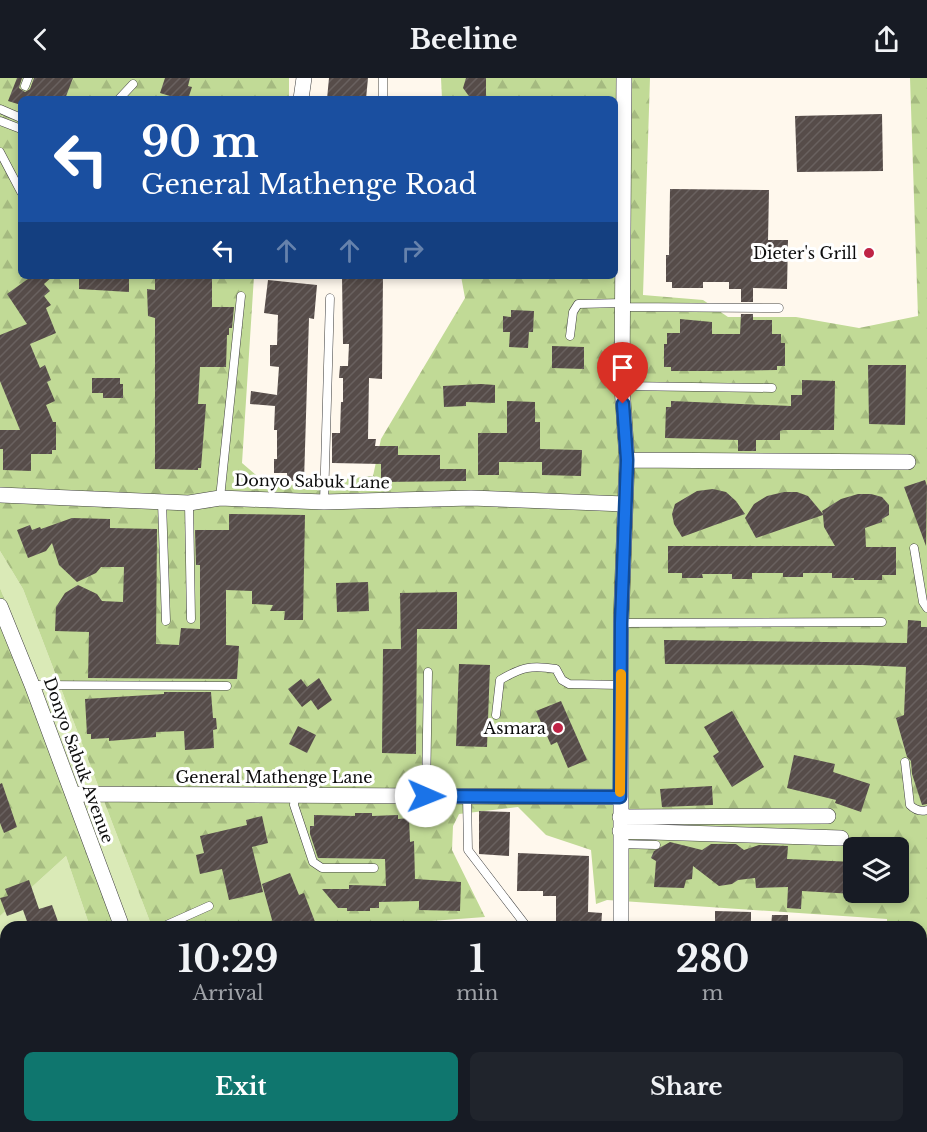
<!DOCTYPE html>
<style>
:root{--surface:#171b24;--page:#20242c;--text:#f1f3f6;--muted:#9ea1a6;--accent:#0f766e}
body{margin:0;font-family:"Libre Baskerville",serif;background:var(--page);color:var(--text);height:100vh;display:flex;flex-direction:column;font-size:22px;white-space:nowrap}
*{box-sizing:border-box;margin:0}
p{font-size:20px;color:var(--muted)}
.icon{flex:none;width:33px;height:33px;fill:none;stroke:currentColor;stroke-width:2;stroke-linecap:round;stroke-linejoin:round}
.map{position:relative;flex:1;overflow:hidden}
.side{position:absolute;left:0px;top:843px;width:927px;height:212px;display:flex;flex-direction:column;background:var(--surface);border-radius:18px 18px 0 0;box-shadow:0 3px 9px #0003}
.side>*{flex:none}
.banner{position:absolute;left:18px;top:18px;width:600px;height:183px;border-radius:9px;box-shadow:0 3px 9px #0003;background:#1a4fa0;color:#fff;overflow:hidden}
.fabs{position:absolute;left:843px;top:759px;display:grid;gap:12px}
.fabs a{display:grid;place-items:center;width:66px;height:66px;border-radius:9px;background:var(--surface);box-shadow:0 3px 9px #0003;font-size:30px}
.pin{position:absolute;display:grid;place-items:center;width:51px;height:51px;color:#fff;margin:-62px -26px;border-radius:50% 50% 50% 0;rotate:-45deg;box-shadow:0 0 6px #0007}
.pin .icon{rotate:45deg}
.me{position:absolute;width:66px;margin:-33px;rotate:91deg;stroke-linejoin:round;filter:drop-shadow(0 0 4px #0008)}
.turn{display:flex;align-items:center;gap:21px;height:126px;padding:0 24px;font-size:27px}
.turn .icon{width:78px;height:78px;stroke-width:2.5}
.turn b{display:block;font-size:42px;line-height:51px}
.lanes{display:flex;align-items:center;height:57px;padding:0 24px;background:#0003;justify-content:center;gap:30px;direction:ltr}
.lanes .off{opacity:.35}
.eta{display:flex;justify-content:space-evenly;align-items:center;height:102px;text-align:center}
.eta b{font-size:36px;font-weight:700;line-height:42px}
.action{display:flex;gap:12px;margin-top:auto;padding:12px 24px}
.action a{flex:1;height:69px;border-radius:9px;background:var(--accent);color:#fff;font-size:24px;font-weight:700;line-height:69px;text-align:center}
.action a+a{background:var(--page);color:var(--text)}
header{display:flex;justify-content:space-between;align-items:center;height:78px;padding:0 24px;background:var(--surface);font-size:27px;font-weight:700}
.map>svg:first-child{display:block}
.grass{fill:#daeab7}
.forest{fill:url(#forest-firs);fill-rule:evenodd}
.building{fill:url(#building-hatch)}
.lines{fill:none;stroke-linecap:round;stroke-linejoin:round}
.service-casing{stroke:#404040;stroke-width:9}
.minor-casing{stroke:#404040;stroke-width:16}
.service{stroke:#fff;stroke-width:8}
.minor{stroke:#fff;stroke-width:15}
.route-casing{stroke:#114b97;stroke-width:15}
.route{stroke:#1a73e8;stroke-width:10}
.slow{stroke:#f59e0b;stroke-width:10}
.poi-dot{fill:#bf2446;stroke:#fff;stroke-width:2}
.labels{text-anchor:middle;stroke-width:6;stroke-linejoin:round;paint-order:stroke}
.poi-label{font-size:16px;fill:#0d0d0d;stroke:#fff;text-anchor:end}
.street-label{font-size:16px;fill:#0d0d0d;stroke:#fff}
</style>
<header><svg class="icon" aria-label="back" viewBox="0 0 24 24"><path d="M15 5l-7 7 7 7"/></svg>Beeline<svg class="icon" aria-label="share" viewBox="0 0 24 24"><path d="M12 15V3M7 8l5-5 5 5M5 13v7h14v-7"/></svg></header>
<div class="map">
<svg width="927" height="1054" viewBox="0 0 927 1054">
<defs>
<pattern id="forest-firs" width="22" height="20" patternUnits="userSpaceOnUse" patternTransform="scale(1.5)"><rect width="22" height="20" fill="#c1da96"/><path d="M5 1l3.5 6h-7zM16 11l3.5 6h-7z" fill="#a5ba80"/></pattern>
<pattern id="building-hatch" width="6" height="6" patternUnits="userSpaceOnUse" patternTransform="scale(1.5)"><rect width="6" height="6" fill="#564c49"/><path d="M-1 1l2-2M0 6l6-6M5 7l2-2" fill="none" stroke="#69615f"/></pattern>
</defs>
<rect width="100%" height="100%" fill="#fff8ed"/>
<path class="grass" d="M 0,473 L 23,511 L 152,849 L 130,849 L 28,578 L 0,510 Z
M 66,778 L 90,849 L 6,849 L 6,926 L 0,907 L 0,838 Z"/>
<path class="forest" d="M 0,0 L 289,0 L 289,21 L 21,21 L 21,198 L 254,198 L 242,385 L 270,409 L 373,398 L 381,361 L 465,220 L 461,198 L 615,198 L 615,21 L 442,21 L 441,0 L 650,0 L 643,217 L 703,222 L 728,239 L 796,239 L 859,250 L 918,238 L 910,0 L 927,0 L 927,1054 L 874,1054 L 874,1049 L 921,1048 L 921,849 L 887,849 L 887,841 L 607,822 L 596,826 L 591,772 L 546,757 L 518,729 L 459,736 L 453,748 L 452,772 L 485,839 L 351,849 L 152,849 L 23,511 L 0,473 ZM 854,770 L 898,770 L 898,814 L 854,814 Z
M 0,510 L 28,578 L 130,849 L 90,849 L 66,778 L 0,838 Z
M 0,907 L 6,926 L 6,1048 L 11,1049 L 6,1054 L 0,1054 Z
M 46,1048 L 309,1049 L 301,1054 L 43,1054 Z"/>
<path class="building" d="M 17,0 L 22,0 L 19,10 L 25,14 L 30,11 L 34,0 L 73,0 L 65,21 L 21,21 L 21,27 L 8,23 Z
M 165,0 L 190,0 L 188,8 L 192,9 L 188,21 L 180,21 L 160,15 Z
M 329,0 L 368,0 L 366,21 L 327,21 Z
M 466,0 L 486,0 L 486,21 L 471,21 L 463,10 Z
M 882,36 L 883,93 L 797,94 L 795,38 Z
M 670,111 L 769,112 L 768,162 L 788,162 L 787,211 L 753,210 L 753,224 L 741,224 L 741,211 L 729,211 L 729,204 L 703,204 L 703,210 L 672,210 L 672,204 L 666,204 L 666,177 L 669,177 Z
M 32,198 L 53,198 L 44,206 L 50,213 L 44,218 L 51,227 L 46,230 L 56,255 L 30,266 L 40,290 L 45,287 L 51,302 L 47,304 L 55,323 L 46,327 L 53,344 L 56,344 L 56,372 L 52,372 L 52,376 L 31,376 L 31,393 L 3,392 L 3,371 L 0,371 L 0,352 L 20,352 L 0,303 L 0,257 L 27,246 L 7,216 Z
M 79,198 L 129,198 L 129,214 L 79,211 Z
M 155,198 L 212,198 L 212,229 L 234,229 L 232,250 L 229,250 L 229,257 L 227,257 L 226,289 L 200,289 L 198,326 L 206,326 L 201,390 L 198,390 L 198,392 L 155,391 L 155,240 L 148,238 L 147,211 L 155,212 Z
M 342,198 L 383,198 L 382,301 L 369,300 L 368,361 L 376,361 L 375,368 L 398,368 L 398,377 L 440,377 L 440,391 L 466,391 L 466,403 L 381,404 L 381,386 L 332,385 L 332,355 L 340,355 L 341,324 L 343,324 L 343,300 L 339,300 L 340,288 L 348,288 L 349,266 L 343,266 Z
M 268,202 L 317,207 L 314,241 L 309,240 L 304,403 L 287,403 L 287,395 L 274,395 L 274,381 L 277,381 L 277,352 L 274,352 L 275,328 L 250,326 L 251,313 L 277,317 L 279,289 L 270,288 L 270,267 L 277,267 L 278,237 L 264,235 Z
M 511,232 L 534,233 L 533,254 L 529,254 L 528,270 L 509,269 L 510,254 L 503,254 L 503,238 L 511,239 Z
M 741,236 L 753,236 L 753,242 L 772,242 L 772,256 L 781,256 L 781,265 L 785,265 L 785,288 L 777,288 L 777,292 L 719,293 L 671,293 L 671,289 L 664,289 L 664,266 L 667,266 L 667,255 L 680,255 L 680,241 L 712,244 L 712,256 L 740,256 Z
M 552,268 L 584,269 L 584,291 L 552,290 Z
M 868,287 L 906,287 L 905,347 L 869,346 Z
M 92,300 L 120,300 L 120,306 L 123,306 L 123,320 L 103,320 L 103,315 L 92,315 Z
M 802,302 L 835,303 L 834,352 L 783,352 L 780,353 L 780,362 L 756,362 L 756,373 L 738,373 L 738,362 L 665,360 L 666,329 L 671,329 L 671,323 L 791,328 L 791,317 L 802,317 Z
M 481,306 L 495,307 L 495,325 L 466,324 L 466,328 L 444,329 L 443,308 Z
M 507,323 L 535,324 L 535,344 L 540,344 L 540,371 L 582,372 L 581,398 L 542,397 L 542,384 L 499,384 L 499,397 L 478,397 L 478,355 L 507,355 Z
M 925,402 L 927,408 L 926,468 L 904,409 Z
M 713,411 L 726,414 L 736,423 L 745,436 L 682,459 L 674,446 L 672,436 L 675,426 L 697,413 Z
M 784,414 L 797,414 L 808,418 L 823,436 L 822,433 L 841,421 L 858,416 L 871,416 L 882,419 L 889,427 L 889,437 L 882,441 L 882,444 L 865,450 L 866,469 L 896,469 L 896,497 L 882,497 L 882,502 L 854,502 L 854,500 L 832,500 L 832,495 L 803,495 L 803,499 L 783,499 L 783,495 L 752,495 L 752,501 L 732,501 L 732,496 L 702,496 L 703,500 L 682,500 L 682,495 L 668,495 L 668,468 L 835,468 L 824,449 L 823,437 L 756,460 L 745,440 L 754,426 L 767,418 Z
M 229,436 L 305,437 L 303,542 L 284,542 L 285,533 L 270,533 L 273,527 L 252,526 L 252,513 L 226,512 L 226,567 L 239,568 L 237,601 L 88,600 L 89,554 L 55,553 L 56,529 L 65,515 L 78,507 L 97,516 L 102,523 L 123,524 L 124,489 L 101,489 L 96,495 L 77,504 L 59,487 L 52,465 L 46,473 L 28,480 L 17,452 L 30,447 L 32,452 L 40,449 L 41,451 L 72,440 L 110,441 L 110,450 L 157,451 L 156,566 L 179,567 L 181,550 L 200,551 L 200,487 L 196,487 L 195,452 L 229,452 Z
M 368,504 L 369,533 L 337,534 L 336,505 Z
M 457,514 L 457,551 L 417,551 L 416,676 L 382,675 L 383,571 L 401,571 L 400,515 Z
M 908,542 L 921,543 L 921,549 L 927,549 L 927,726 L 922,727 L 912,696 L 911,683 L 907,679 L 896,640 L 904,637 L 906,589 L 862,587 L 665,586 L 664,562 L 907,565 Z
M 459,586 L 490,587 L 487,669 L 456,668 Z
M 319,600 L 332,622 L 318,632 L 311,622 L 302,629 L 288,611 L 301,601 L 307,609 Z
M 164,614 L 211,614 L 213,640 L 216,640 L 217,651 L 213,652 L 214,670 L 185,672 L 184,653 L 156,654 L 156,659 L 109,663 L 109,660 L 91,661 L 91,656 L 87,656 L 85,621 L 164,616 Z
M 561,623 L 587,682 L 568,690 L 557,664 L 551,667 L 536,633 Z
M 732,633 L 764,689 L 732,709 L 713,678 L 719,674 L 704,649 Z
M 298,648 L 316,657 L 307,675 L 289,666 Z
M 794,677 L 835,686 L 833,694 L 870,706 L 861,734 L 835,725 L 836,722 L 787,710 Z
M 2,705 L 17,749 L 4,755 L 0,745 L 0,706 Z
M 712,708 L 713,727 L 662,729 L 660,711 Z
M 479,733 L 510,734 L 509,778 L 479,776 Z
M 355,735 L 372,735 L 372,738 L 398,737 L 398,741 L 409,740 L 410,764 L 414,763 L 415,801 L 461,804 L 460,833 L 419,832 L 419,823 L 379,824 L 379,830 L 370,830 L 370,833 L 347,833 L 347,830 L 338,830 L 322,811 L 349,811 L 349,807 L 386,808 L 385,781 L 318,780 L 310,756 L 310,748 L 314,748 L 314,737 L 355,738 Z
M 262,738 L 268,765 L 252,769 L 263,814 L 229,822 L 222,791 L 200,796 L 196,777 L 204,775 L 200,758 L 247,747 L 246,742 Z
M 670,764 L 702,772 L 711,766 L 736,766 L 744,772 L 759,767 L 788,768 L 787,781 L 854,784 L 854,816 L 802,813 L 801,831 L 787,830 L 788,809 L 756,810 L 755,800 L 738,802 L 732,806 L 719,808 L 693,788 L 692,801 L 686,802 L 684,810 L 654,809 L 656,783 L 651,780 L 654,773 Z
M 518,775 L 589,778 L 588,834 L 602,835 L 601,849 L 556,849 L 556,818 L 543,818 L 543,813 L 517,813 Z
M 290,795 L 299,817 L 304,815 L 317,849 L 274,849 L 262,806 Z
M 29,802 L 39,831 L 52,827 L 60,849 L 29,849 L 23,832 L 7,838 L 0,820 L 8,818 L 5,811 Z
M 715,833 L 751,834 L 751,849 L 715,849 Z
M 772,837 L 788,837 L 788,849 L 771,849 Z"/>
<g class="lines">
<defs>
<path id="service" d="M 25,8 L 28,0
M 119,21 L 133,6
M 383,21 L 383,0
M 0,31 L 21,40
M 0,43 L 21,51
M 0,74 L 21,114
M 623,229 L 779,230
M 570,258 L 573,234 L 578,226 L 623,225
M 622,308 L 772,310
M 220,420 L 241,218
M 162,424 L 166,543
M 324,424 L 330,220
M 189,425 L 191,541
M 914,470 L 923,524 L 927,530
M 621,545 L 882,544
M 32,607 L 227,608
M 496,637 L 500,602 C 522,589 531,587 556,591 L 562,602 L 569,606 L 621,607
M 905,684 L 910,727 C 915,732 920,734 927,732
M 295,717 L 294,727 L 313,784 L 322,790 L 374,790
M 426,718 L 428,594
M 467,718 L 468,772 L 527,849
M 620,766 L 656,767
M 162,849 L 209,828
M 357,1048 L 358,1054"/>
<path id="minor" d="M 301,21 L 304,0
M 627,382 L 908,384
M 0,417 L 189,425 L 220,420 L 324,424 L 471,420 L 625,426
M 0,528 L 32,607 L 122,849
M 73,716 L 620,719
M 620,739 L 828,738
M 620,753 L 841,760
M 621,849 L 621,545 L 627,382 L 622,308 L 624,0
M 200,1048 L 203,1054
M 611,1054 L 612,1048
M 899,1054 L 899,1048"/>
</defs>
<use href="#service" class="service-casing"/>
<use href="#minor" class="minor-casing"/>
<use href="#service" class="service"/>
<use href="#minor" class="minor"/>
</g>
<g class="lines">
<defs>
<path id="route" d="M 426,718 L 620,719 L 621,545 L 627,382 L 623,326"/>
</defs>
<use href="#route" class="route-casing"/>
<use href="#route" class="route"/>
<path class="slow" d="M 620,714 L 621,596"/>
</g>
<g class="poi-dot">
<circle cx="869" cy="175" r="6"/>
<circle cx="558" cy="650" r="6"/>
</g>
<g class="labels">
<g class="poi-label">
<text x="857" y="181">Dieter's Grill</text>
<text x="546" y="656">Asmara</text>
</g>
<g class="street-label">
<text transform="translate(312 403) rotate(1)" y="6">Donyo Sabuk Lane</text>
<text transform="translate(79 682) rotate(70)" y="6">Donyo Sabuk Avenue</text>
<text x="274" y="705">General Mathenge Lane</text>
</g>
</g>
</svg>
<div class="fabs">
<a><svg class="icon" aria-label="layers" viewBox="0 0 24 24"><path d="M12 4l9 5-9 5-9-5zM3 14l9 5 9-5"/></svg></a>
</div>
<div class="pin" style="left:623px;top:326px;background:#d93025"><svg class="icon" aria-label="arrive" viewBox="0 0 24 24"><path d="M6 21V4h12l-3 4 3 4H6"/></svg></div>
<svg class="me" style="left:426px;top:718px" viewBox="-20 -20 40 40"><circle r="19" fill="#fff"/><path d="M0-13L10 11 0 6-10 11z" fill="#1a73e8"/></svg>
<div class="banner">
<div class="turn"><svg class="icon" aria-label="left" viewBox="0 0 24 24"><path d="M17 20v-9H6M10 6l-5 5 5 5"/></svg><div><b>90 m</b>General Mathenge Road</div></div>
<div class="lanes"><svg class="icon" aria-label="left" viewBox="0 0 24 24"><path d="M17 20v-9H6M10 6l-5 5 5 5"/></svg><svg class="icon off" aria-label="ahead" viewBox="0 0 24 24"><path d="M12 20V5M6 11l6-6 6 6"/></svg><svg class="icon off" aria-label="ahead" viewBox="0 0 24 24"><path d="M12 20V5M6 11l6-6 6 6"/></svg><svg class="icon off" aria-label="right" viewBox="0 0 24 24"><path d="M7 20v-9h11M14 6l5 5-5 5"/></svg></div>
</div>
<section class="side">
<div class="eta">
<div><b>10:29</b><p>Arrival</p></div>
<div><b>1</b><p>min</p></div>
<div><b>280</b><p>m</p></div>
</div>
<div class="action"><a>Exit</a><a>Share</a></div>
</section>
</div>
